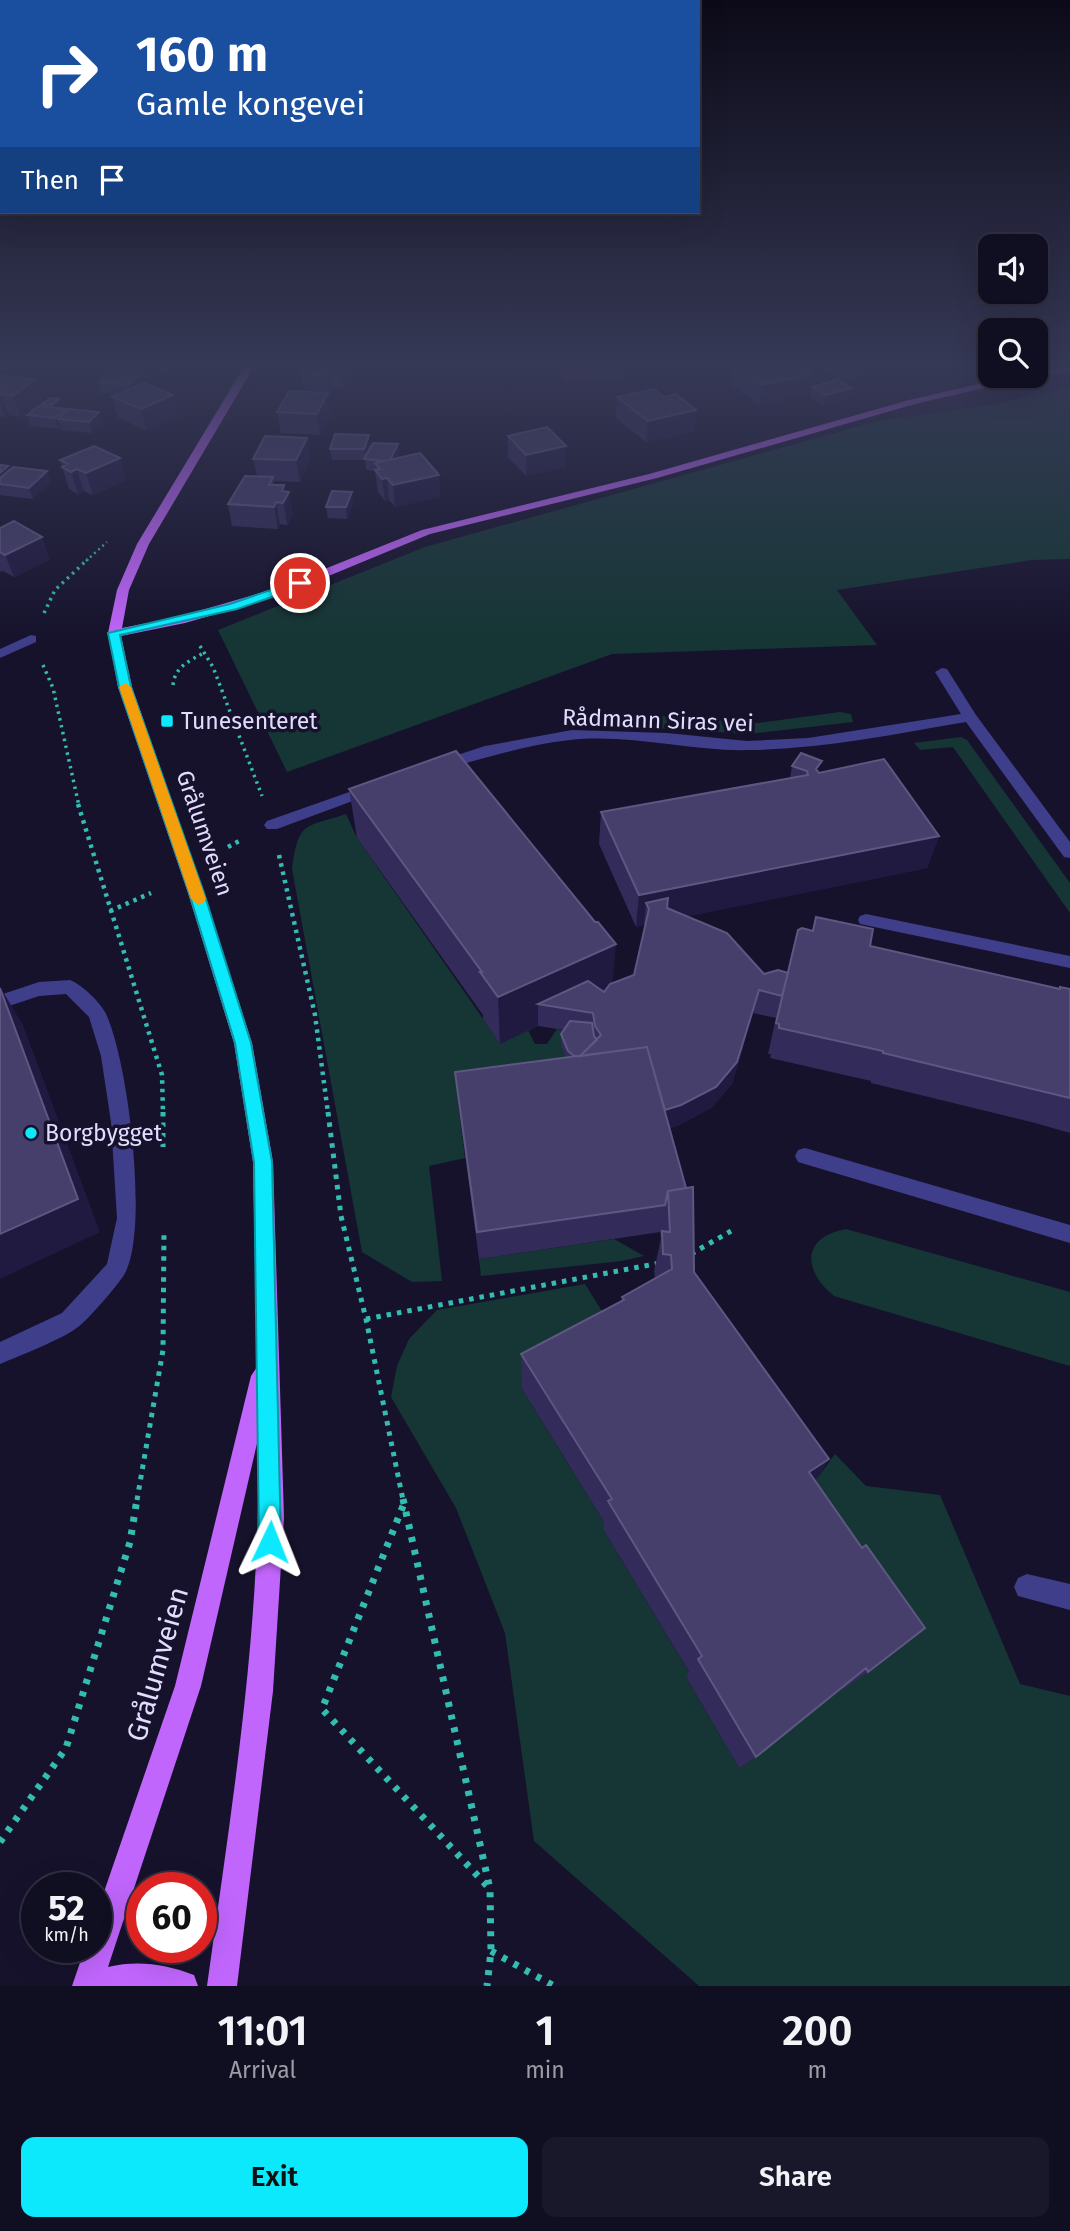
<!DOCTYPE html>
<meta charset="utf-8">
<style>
:root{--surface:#100e21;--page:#19172a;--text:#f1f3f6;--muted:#9c9ca5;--line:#302e3f;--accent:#0ce9fc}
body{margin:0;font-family:"Fira Sans",sans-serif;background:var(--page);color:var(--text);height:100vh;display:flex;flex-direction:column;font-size:26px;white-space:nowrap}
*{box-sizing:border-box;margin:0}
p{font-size:23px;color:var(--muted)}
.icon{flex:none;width:38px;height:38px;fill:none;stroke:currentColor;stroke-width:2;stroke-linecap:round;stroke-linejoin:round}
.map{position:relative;height:1986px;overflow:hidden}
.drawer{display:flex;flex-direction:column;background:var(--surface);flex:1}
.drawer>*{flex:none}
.top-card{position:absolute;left:0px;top:0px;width:700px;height:214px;box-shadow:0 7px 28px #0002,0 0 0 2px var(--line);background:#1a4fa0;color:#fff;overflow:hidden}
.fabs{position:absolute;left:978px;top:234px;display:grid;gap:14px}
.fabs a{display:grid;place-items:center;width:70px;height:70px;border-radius:14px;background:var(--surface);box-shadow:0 7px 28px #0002,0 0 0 2px var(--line);font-size:35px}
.speed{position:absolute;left:21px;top:1872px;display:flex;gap:14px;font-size:35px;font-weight:700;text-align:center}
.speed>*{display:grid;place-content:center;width:91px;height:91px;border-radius:50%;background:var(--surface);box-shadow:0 7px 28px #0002,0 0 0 2px var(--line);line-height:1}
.speed small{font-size:18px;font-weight:400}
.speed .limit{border:10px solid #d22;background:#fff;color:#111}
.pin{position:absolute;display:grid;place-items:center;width:60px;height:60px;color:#fff;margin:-30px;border:4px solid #fff;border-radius:50%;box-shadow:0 2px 7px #0007}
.me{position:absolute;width:77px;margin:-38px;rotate:2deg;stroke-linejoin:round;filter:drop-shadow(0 0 5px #0008)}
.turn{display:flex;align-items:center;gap:24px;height:147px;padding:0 21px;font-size:32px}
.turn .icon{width:91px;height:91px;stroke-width:2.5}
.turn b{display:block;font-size:49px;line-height:60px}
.then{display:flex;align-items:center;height:66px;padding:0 21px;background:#0003;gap:14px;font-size:26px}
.eta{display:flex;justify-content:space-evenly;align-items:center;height:119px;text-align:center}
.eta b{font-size:42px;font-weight:600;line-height:49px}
.primary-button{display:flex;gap:14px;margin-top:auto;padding:14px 21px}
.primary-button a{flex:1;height:80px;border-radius:14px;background:var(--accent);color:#111;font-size:28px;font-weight:600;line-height:80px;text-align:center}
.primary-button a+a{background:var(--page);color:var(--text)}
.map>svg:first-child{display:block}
.green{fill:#153634}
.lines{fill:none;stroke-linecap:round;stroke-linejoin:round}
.path-far4{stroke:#33bdb1;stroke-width:2.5;stroke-dasharray:2 3.5;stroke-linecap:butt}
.path-far3{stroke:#33bdb1;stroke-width:3.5;stroke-dasharray:2.5 4.5;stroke-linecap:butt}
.path-far2{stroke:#33bdb1;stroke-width:4.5;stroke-dasharray:3.5 5;stroke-linecap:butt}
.path-far1{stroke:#33bdb1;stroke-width:5;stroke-dasharray:4.5 6;stroke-linecap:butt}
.path{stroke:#33bdb1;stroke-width:7;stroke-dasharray:5 8;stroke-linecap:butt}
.minor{fill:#3f3e8a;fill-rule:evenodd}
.major{fill:#c166fd;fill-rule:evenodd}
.wall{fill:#332b59}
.shaded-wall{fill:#201940}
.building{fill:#463e6b;stroke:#5e5782;stroke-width:2}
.route{fill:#0ce9fc;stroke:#0897a4;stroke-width:2}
.slow{fill:#f59e0b}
.poi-dot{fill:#0ce9fc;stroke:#16122c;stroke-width:2.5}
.labels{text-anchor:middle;stroke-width:7;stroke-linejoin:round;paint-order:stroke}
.street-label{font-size:23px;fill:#e0ddff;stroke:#16122c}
.poi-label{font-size:23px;fill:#e0ddff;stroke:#16122c;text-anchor:start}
.near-street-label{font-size:28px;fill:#e0ddff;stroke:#16122c}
</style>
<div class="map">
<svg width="1070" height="1986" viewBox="0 0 1070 1986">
<rect width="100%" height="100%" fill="#16122c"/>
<path class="green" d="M 1070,387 L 1070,559 L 1032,560 L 837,590 L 877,645 L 612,654 L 287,772 L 218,630 L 425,547 L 878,421 L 990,405 Z
M 840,712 L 851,714 L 853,722 L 750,734 L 591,724 L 586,717 L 631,714 L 758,723 Z
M 961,737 L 967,740 L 1070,883 L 1070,913 L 953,747 L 920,750 L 914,743 Z
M 346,814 L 357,838 L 500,1043 L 528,1030 L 535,1044 L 547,1044 L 557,1029 L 570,1032 L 568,1062 L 458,1102 L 465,1158 L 429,1166 L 442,1281 L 412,1282 L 362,1252 L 292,869 C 299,821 303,828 346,814 Z
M 846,1229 L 1070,1292 L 1070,1366 L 834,1296 C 802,1270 802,1237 846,1229 Z
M 614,1239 L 644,1256 L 622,1261 L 481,1276 L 479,1259 Z
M 585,1284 L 618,1337 L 522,1389 L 607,1527 L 603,1529 L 690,1674 L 686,1677 L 739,1768 L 841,1685 L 844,1688 L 810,1488 L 835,1454 L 866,1486 L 940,1495 L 1020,1684 L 1070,1696 L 1070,1986 L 699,1986 L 534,1841 L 505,1633 L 456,1508 L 391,1397 L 397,1366 L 409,1339 L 437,1310 Z"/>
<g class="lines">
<path class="path-far4" d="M 86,561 L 107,542"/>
<path class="path-far3" d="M 44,613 L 55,590 L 88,559
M 200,646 L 213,667 L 262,796
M 43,665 L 53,688 L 79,806
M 173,685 C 175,666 190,661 205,652"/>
<path class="path-far2" d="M 78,804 L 162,1075 L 163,1113
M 228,847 L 243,839
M 279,855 L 315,1015 L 328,1113
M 110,911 L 151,893"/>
<path class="path-far1" d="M 163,1112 L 163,1147
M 328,1112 L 341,1216 L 366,1319 L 403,1500
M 691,1254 L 731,1231
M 366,1319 L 660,1263
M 137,1500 L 163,1350 L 164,1232"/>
<path class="path" d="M 403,1499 L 490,1889
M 403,1506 L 322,1709 L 490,1889 L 491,1951 L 487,1986
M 0,1842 L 66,1748 L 130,1542 L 137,1499
M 491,1951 L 554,1986"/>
<path class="minor" d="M 0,365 L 10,365 L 0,373 Z
M 31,635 L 36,636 L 36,642 L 0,658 L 0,649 Z
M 942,668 L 947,669 L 976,715 L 1070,842 L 1070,858 L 1064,857 L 966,722 C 895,734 823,749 751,750 C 692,752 629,733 570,740 C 526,745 484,758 441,770 L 434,765 L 436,762 L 485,746 L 572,730 L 667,733 L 747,741 L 808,738 L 961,714 L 935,672 Z
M 372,784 L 377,786 L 379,789 L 377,792 L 277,829 L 267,829 L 264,825 L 267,821 Z
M 866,914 L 1070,956 L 1070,968 L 860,924 L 858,920 L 860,916 Z
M 70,980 C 81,984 99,1001 105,1012 C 128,1057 150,1233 124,1275 C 117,1286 88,1320 78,1327 C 63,1339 19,1356 0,1364 L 0,1342 L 62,1313 L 107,1264 L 117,1218 L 111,1122 L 101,1056 L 89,1017 L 66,994 L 39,996 L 0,1009 L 0,995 L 39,982 Z
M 805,1148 L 1070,1225 L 1070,1243 L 798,1162 L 795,1156 L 798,1150 Z
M 1027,1574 L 1070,1584 L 1070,1610 L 1018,1596 L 1014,1587 L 1018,1578 Z"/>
<path class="major" d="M 245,365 L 255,365 L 149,544 L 129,590 L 122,628 L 178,617 L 277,588 L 422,530 L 649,474 L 909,400 L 1014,376 L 1036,376 L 1036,372 L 1069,365 L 1070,371 L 1036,378 L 1032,377 L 915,404 L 657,478 L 430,534 L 285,594 L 185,623 L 121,636 L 132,687 L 204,893 L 252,1043 L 273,1162 L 284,1518 L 273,1691 L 237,1986 L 207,1986 C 232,1804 262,1623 258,1439 L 201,1686 L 108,1967 C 138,1960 165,1964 194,1975 L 198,1986 L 72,1986 L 85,1948 L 96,1948 L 96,1915 L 175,1686 L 251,1376 L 257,1367 L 253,1162 L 234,1043 L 188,893 L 118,687 L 108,633 L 117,590 L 137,544 Z"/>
</g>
<path class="wall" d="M 84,365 L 128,365 L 145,367 L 148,377 L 141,384 L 178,416 L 146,430 L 118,418 L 112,397 L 118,394 L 101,393 L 98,382 L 111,369 Z
M 149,365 L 191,365 L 168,373 L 150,369 Z
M 350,365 L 351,373 L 343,389 L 332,388 L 328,395 L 331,414 L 320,435 L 281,433 L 277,412 L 310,392 L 310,390 L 304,390 L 300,369 Z
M 561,365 L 627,365 L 627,367 L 621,367 L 620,377 L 564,382 L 561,375 Z
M 734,365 L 774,365 L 779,368 L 810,374 L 806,395 L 759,405 L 731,384 Z
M 819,365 L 890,365 L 889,369 L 841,380 Z
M 0,375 L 35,380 L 42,401 L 21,417 L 9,415 L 5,418 L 0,417 Z
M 812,387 L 852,388 L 849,398 L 823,406 L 810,397 Z
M 617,397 L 664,397 L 696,410 L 694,431 L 646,442 L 616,418 Z
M 50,398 L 67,411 L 99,412 L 103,423 L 92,433 L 61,430 L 61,428 L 59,429 L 31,426 L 27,415 L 43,406 L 42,404 Z
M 508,436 L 566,467 L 526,476 L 508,457 Z
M 307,438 L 310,459 L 300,482 L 274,481 L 274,485 L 285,492 L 293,514 L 287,525 L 280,524 L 278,529 L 232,526 L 228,504 L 257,476 L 253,459 Z
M 398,444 L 399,456 L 398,458 L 439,475 L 440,497 L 395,507 L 389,500 L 385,501 L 378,492 L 375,471 L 366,470 L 365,460 L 332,460 L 330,449 L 370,446 L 368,453 Z
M 120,458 L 126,480 L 93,495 L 84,491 L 78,494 L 69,489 L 60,460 Z
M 0,465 L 8,466 L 9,470 L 47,471 L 51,482 L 33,499 L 0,495 Z
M 353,503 L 347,519 L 328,518 L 326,507 Z
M 0,528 L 50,559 L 14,577 L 3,571 L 0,572 Z
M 792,766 L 819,772 L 939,836 L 927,868 L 688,916 L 764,974 L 787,973 L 798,930 L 812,931 L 816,917 L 870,946 L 1058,989 L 1060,987 L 1070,989 L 1070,1133 L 1035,1123 L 871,1083 L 871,1081 L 770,1058 L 771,1054 L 768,1054 L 779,1004 L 776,1018 L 753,1013 L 732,1084 L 711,1108 L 677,1126 L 670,1128 L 694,1272 L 829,1459 L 815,1481 L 868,1672 L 844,1689 L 842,1687 L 756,1757 L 739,1768 L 686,1677 L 689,1672 L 603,1529 L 604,1522 L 522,1389 L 521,1354 L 621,1301 L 622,1297 L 655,1278 L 654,1271 L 661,1238 L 660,1232 L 479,1259 L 458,1102 L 455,1072 L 566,1058 L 561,1045 L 561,1034 L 564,1030 L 538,1026 L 500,1044 L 483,1019 L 483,1015 L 357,838 L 349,789 L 613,983 L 634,975 L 645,928 L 644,925 L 636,927 L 599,844 L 601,812 L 790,778 Z"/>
<path class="shaded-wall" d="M 166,365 L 191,365 L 168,373 Z
M 342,365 L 350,365 L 351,373 L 343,389 L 341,368 Z
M 844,365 L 890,365 L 889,369 L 841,380 Z
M 145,367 L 148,377 L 131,395 L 129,385 Z
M 329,368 L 332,388 L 329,395 L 326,375 Z
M 810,374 L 806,395 L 759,405 L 763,385 Z
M 35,380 L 42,401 L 21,417 L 13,396 Z
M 852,388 L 849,398 L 823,406 L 825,395 Z
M 328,393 L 331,414 L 320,435 L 317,414 Z
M 1,394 L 9,415 L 5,418 L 0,403 L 0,395 Z
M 173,395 L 178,416 L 146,430 L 141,409 Z
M 59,399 L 63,410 L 55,416 L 52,405 Z
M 66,409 L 69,420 L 58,419 L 61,428 L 59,429 L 55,418 Z
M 696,410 L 694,431 L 646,442 L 648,421 Z
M 99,412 L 103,423 L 92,433 L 89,422 Z
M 369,435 L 370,446 L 366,460 L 364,449 Z
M 307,438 L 310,459 L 300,482 L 296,460 Z
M 398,444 L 399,456 L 391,473 L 389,461 Z
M 566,446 L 566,467 L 526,476 L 526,455 Z
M 120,458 L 126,480 L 93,495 L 86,473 Z
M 8,466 L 12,477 L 0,484 L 0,473 Z
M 77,469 L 84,491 L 78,494 L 71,472 Z
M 47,471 L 51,482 L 33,499 L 29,488 Z
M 439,475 L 440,497 L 395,507 L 393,485 Z
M 387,478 L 389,500 L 385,501 L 382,479 Z
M 284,485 L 286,497 L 289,492 L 293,514 L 287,525 L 282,491 Z
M 352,492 L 353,503 L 347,519 L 346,507 Z
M 276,502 L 280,524 L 278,529 L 274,507 Z
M 42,537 L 50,559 L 14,577 L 5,555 Z
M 939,836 L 927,868 L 665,921 L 649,909 L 646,903 L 644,925 L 636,927 L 639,895 Z
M 616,944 L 612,991 L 538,1004 L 538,1026 L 500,1044 L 498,997 Z
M 0,987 L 23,1025 L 100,1232 L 0,1279 Z
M 759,990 L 753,1013 L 732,1084 L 711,1108 L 677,1126 L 658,1131 L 661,1111 Z
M 829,1459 L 810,1488 L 809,1472 Z"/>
<path class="building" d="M 115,365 L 128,365 L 145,367 L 129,385 L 98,382 Z
M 303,365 L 342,365 L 341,368 L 329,368 L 326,375 L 307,374 L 309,370 L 300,369 Z
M 736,365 L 774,365 L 779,368 L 792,365 L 798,365 L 810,374 L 763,385 Z
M 0,375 L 35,380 L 13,396 L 1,394 L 0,395 Z
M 838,379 L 852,388 L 825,395 L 812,387 Z
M 144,383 L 173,395 L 141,409 L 112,397 Z
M 654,389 L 664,397 L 676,394 L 696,410 L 648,421 L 617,397 Z
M 289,391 L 328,393 L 317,414 L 277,412 Z
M 50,398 L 59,399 L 52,405 L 42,404 Z
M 38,406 L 66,409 L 55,418 L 27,415 Z
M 69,409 L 99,412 L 89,422 L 58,419 Z
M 547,427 L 566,446 L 526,455 L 508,436 Z
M 335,434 L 369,435 L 364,449 L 330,449 Z
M 265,436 L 307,438 L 296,460 L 253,459 Z
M 373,443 L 398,444 L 390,460 L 384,461 L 364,459 Z
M 94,446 L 120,458 L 86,473 L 77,469 L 71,472 L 62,467 L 68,464 L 60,460 Z
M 420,453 L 439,475 L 393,485 L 387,478 L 382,479 L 375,470 L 380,469 L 375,463 Z
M 0,465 L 8,466 L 0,473 Z
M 13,467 L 47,471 L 29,488 L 0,484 L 0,478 Z
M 245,476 L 273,477 L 269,485 L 284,485 L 282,491 L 289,492 L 283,503 L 276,502 L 274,507 L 228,504 Z
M 332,491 L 352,492 L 346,507 L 326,507 Z
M 14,521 L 42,537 L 5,555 L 0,552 L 0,528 Z
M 456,751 L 595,922 L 598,922 L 616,944 L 498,997 L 480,972 L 482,972 L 349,789 Z
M 801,753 L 822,761 L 816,769 L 819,773 L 884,759 L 939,836 L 639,895 L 601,812 L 808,775 L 807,771 L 792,766 Z
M 668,898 L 667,908 L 727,933 L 764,974 L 778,970 L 788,973 L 782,996 L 759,990 L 737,1062 L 716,1087 L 681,1105 L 665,1110 L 647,1047 L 580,1056 L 601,1035 L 595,1026 L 593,1013 L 538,1004 L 588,981 L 604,992 L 610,984 L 634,975 L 649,909 L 646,903 Z
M 816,917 L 873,929 L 870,946 L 1060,989 L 1060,987 L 1070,989 L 1070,1098 L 883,1053 L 883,1051 L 779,1028 L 779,1024 L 776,1023 L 798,930 L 802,928 L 813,931 Z
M 0,988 L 78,1199 L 0,1234 Z
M 570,1021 L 592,1023 L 594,1036 L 597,1040 L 580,1056 L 574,1056 L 568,1051 L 561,1034 Z
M 647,1047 L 686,1188 L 668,1191 L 665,1205 L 477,1232 L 455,1072 Z
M 693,1187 L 694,1272 L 829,1459 L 809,1472 L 862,1548 L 866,1545 L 925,1628 L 868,1672 L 866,1668 L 756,1757 L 698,1659 L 702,1656 L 608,1501 L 612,1499 L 521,1354 L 624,1300 L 622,1297 L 672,1269 L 671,1255 L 663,1254 L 662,1231 L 670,1232 L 668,1191 Z"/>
<linearGradient id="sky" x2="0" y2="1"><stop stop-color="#0c0a18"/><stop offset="0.57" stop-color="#363956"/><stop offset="1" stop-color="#363956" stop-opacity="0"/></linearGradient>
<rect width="1070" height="643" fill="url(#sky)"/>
<path class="route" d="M 300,580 L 304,581 L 304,586 L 237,609 L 120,635 L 131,687 L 204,893 L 251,1043 L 272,1162 L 281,1542 L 278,1550 L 270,1554 L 262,1550 L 259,1542 L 254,1162 L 235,1043 L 189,893 L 119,687 L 108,633 L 230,604 Z"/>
<path class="slow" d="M 125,683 L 131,687 L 206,899 L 203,903 L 198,905 L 191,899 L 119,687 Z"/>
<g class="poi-dot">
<rect x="160" y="714" width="14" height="14" rx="3.5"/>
<circle cx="31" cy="1133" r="7"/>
</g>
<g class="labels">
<g class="street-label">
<text transform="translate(658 720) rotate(2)" y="8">Rådmann Siras vei</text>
<text transform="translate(205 833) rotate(71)" y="8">Grålumveien</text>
</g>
<g class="poi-label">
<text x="181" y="729">Tunesenteret</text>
<text x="45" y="1141">Borgbygget</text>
</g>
<g class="near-street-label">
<text transform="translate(157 1664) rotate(-74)" y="10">Grålumveien</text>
</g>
</g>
</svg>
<div class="fabs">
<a><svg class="icon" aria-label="sound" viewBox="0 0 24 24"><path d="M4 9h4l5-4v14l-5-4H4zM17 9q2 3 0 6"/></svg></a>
<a><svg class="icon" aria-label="search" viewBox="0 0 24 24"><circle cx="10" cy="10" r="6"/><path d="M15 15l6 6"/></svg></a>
</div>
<div class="speed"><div>52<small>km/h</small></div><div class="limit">60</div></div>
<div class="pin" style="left:300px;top:583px;background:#d93025"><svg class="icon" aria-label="arrive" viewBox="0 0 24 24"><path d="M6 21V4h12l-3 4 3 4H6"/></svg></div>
<svg class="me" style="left:270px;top:1542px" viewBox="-20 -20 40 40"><path d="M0-17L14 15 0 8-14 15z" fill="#0ce9fc" stroke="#fff" stroke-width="4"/></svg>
<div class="top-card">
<div class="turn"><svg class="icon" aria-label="right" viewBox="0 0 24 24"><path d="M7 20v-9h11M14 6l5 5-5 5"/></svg><div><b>160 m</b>Gamle kongevei</div></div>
<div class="then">Then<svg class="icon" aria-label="arrive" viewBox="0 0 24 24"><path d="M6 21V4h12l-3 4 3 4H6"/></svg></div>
</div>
</div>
<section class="drawer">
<div class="eta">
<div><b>11:01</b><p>Arrival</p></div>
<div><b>1</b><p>min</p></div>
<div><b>200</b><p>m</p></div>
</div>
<div class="primary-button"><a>Exit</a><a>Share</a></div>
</section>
